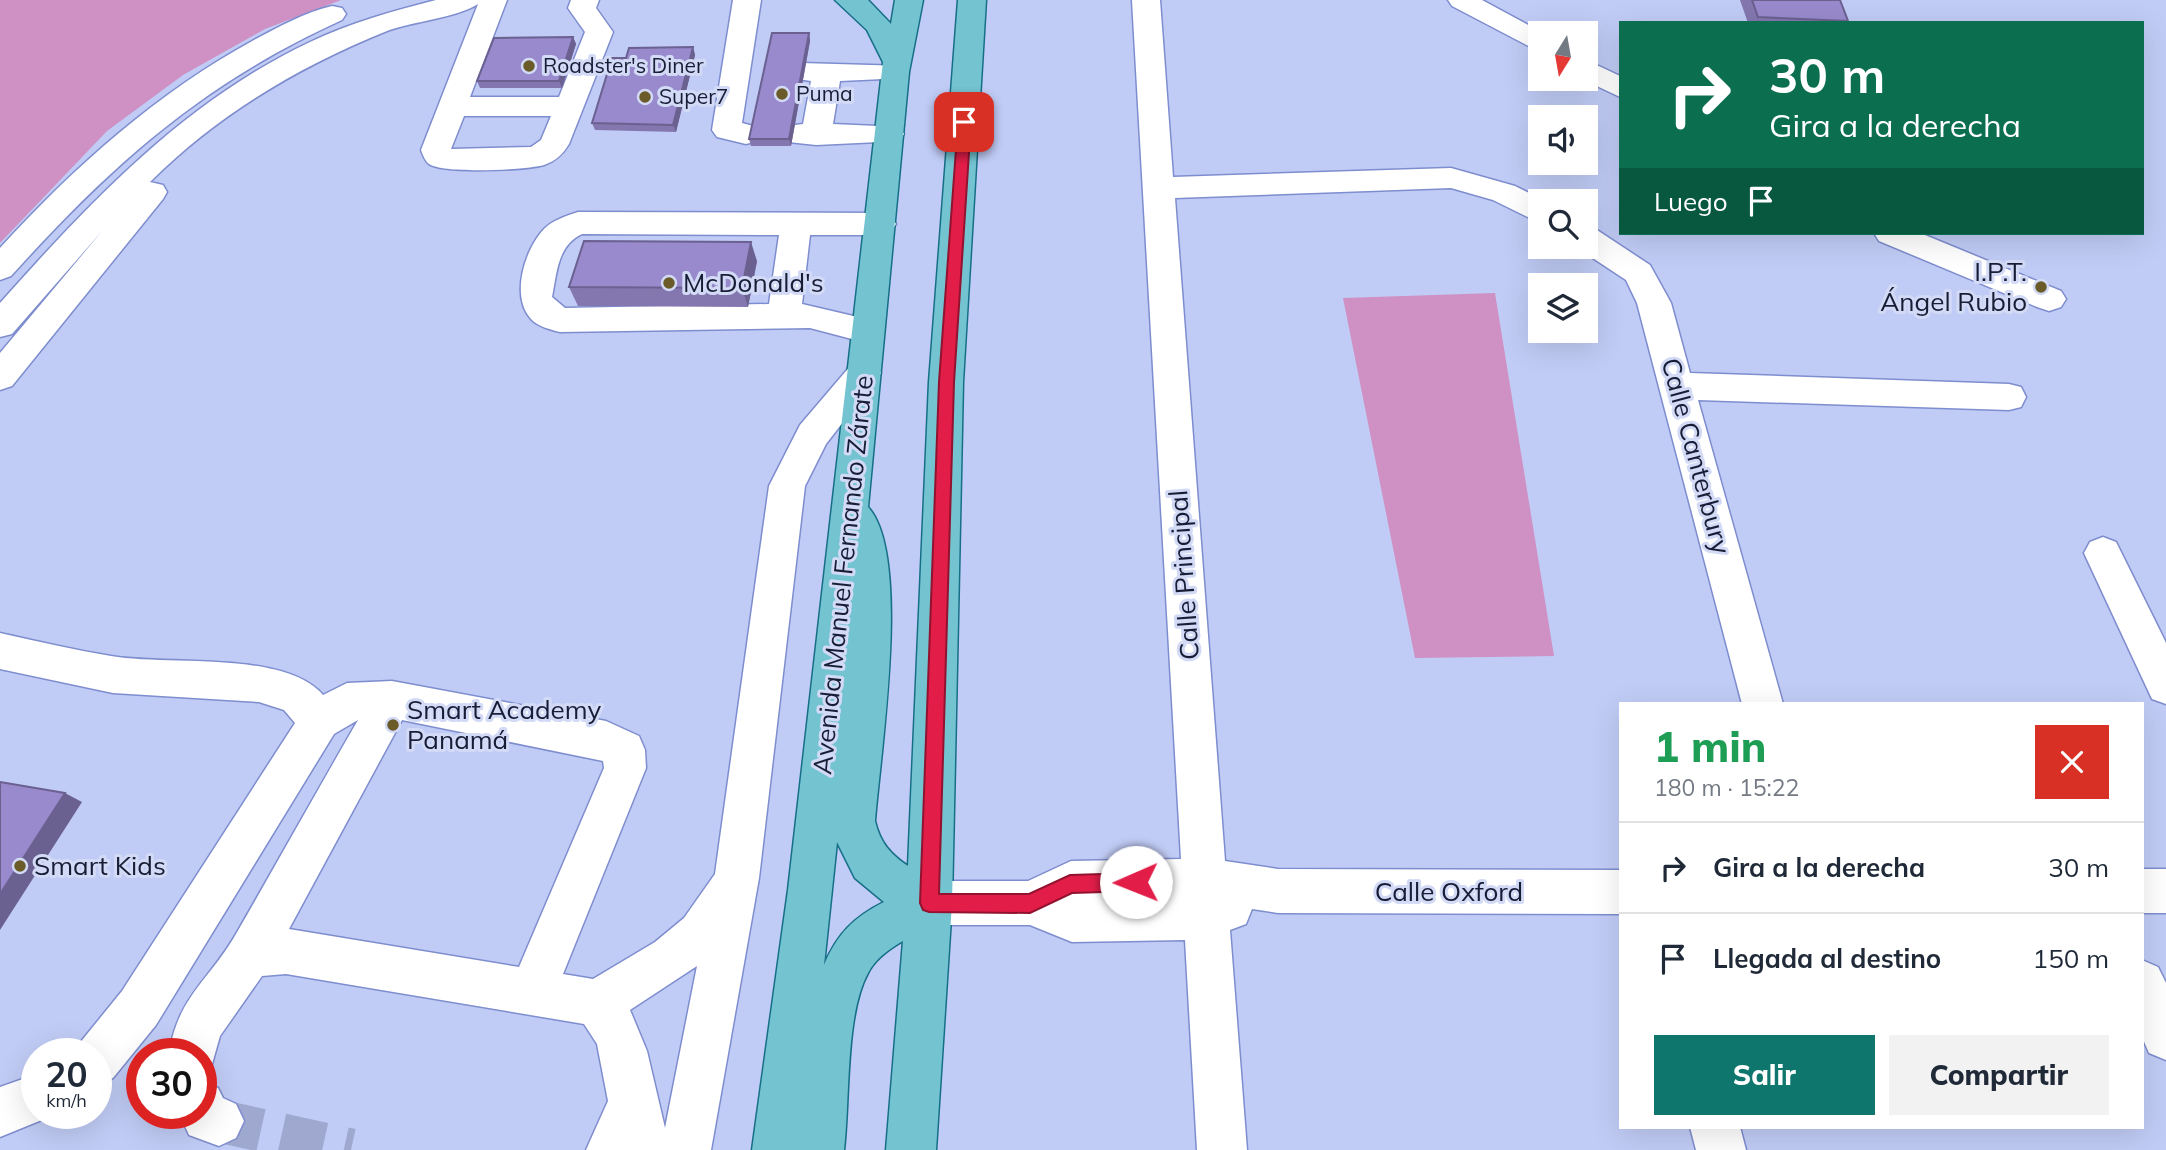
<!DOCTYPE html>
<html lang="es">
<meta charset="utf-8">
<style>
:root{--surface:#fff;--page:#f2f2f3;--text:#1f2937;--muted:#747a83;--line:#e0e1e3;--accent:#0f766e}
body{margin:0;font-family:Mulish,sans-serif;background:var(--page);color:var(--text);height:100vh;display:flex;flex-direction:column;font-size:26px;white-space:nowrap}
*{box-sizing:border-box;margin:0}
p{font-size:23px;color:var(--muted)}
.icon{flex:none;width:38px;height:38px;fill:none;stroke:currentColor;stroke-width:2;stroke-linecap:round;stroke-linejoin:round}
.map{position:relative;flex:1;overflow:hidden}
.details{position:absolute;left:1619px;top:702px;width:525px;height:427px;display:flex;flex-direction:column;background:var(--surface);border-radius:0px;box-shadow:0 7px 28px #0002}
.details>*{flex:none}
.top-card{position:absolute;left:1619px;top:21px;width:525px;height:214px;border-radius:0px;box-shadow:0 7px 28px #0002;background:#0b6e4f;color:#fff;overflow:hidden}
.needle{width:46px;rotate:191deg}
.buttons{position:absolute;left:1528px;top:21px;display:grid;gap:14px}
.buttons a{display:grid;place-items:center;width:70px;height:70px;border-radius:0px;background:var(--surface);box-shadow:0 7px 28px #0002;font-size:35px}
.speed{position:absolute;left:21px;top:1038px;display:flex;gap:14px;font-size:35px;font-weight:700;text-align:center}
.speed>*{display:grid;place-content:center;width:91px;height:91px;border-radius:50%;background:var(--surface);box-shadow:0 7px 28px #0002;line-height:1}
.speed small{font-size:18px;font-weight:400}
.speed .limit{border:10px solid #d22;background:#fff;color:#111}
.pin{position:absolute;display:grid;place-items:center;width:60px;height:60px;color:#fff;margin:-30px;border-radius:14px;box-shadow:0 4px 10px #0006}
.me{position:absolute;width:77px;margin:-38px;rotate:269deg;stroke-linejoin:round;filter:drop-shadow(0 0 5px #0008)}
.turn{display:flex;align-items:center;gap:24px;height:147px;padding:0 35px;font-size:32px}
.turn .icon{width:91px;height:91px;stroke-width:2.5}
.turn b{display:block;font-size:49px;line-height:60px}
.then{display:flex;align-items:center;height:66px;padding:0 35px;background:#0003;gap:14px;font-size:26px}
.round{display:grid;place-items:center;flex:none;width:74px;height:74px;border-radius:0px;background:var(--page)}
.head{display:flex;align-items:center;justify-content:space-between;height:119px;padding:0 35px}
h1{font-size:42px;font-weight:800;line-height:52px;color:#1e9e55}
.action{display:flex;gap:14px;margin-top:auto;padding:14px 35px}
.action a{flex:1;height:80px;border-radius:0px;background:var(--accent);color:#fff;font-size:28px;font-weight:800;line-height:80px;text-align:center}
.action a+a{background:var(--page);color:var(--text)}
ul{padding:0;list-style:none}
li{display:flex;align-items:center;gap:21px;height:91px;padding:0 35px;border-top:2px solid var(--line)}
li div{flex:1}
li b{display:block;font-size:26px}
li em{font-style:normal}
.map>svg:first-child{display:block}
.green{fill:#cf90c3}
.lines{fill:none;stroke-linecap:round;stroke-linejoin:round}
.minor-tunnel{stroke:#9fa9d0;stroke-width:43;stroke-dasharray:43 21;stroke-linecap:butt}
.minor-casing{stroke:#7e8dce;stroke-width:3}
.major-casing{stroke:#176f87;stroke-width:3}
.minor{fill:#fff;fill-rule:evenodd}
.major{fill:#74c3d1;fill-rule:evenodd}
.wall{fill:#8477b0}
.shaded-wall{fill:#6b6190}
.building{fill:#998acd;stroke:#6b6190;stroke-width:2}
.route{fill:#e11d48;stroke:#92132f;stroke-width:2}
.poi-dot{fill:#6a5b29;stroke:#d2daf6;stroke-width:2.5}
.labels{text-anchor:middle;stroke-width:6;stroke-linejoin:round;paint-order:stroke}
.far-poi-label{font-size:21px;fill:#181d36;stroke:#d2daf6;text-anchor:start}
.poi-label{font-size:26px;fill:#181d36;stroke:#d2daf6;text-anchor:start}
.street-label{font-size:26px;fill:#181d36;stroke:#d2daf6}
</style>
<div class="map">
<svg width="2166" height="1150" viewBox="0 0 2166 1150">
<rect width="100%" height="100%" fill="#c1ccf6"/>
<path class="green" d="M 0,0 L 341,0 L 265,29 L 183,75 L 107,131 L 0,243 Z
M 1495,293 L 1554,656 L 1415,658 L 1343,298 Z"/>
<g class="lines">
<path class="minor-tunnel" d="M 219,1121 L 351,1150"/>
<defs>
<path id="minor" d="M 436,0 L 507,0 L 470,97 L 559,97 L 585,32 L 568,8 L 571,0 L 599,0 L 596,8 L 613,32 L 569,144 C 563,154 556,161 544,165 C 527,170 443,174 429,164 C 425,161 423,155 421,150 L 478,4 C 459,17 411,22 387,31 C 298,67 218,114 150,182 L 163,185 L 167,192 L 163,199 L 12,386 L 0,390 L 0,353 L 103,230 L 12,334 L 0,337 L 0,303 C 91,201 185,101 310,42 C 350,23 393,11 436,0 ZM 464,116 L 551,116 L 541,140 L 531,147 L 451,149 Z
M 733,0 L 761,0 L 742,123 L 757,127 L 761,134 L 757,141 L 746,144 L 717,137 L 712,130 Z
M 1132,0 L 1160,0 L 1173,177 L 1451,168 L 1515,186 L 1545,201 L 1540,201 L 1540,223 L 1493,200 L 1451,188 L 1175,198 L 1225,861 L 1278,869 L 1620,870 L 1620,914 L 1278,913 L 1252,909 L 1246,924 L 1230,930 L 1247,1150 L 1197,1150 L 1185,940 L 1072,942 L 1030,925 L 929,925 L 913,919 L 906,903 L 913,887 L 929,881 L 1028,881 L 1071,861 L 1181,859 Z
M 1448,0 L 1482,0 L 1543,33 L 1540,33 L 1540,52 L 1452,6 Z
M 332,6 L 342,8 L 346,14 L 342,20 C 203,83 112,164 11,276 L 0,280 L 0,248 C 75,166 157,93 254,40 C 279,27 305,12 332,6 Z
M 1586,60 L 1620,76 L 1620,97 L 1582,79 L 1586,79 Z
M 801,63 L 905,66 L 909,72 L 905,78 L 840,81 L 833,124 L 900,127 L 904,134 L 900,141 L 816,145 L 779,141 L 775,134 L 779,127 L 803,124 L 811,81 L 791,78 L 787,72 L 791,66 Z
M 578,212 L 880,213 L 891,216 L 896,224 L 891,232 L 880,235 L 810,235 L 802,304 L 879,322 L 884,331 L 879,340 L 867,343 L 810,328 L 560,332 C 551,330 537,326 531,319 C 510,296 525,249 544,229 C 553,220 566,216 578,212 ZM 582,234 L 779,235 L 769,304 L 565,308 L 552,297 C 557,273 557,246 582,234 Z
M 1586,227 L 1597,230 L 1650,265 L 1671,303 L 1690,373 L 2009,384 L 2021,387 L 2026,397 L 2021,407 L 2009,410 L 1698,400 L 1783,704 L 1742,704 L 1637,303 L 1626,280 L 1576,247 L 1586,247 Z
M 1874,233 L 1920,233 L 2061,291 L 2066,299 L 2061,307 L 2049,311 L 2037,307 L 1879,241 Z
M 864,360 L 876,364 L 881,373 L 826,444 L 805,486 L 759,878 L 711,1150 L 586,1150 L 608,1101 L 597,1044 L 584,1024 L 286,974 L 262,976 L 220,1036 L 210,1071 L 201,1075 L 201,1054 L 169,1054 C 178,996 209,981 236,934 C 277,863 317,791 358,720 L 334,734 L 156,1025 L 113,1078 L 96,1085 L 96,1054 L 75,1054 L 79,1044 L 122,991 L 295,723 L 284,710 L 259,702 L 113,693 L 0,669 L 0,633 C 37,641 74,650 111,656 C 167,666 284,650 323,695 L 347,683 L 392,681 L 606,721 L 639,736 L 645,750 L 646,768 L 563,974 L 593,979 L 655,942 L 684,918 L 715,874 L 769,486 L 800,425 L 852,364 ZM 402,720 L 603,761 L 604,768 L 519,967 L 289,929 ZM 697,966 L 665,1128 L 647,1051 L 630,1010 Z
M 2103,537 L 2116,542 L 2166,643 L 2166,704 L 2152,699 L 2084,553 L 2090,542 Z
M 2142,869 L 2166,869 L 2166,913 L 2142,913 Z
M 2142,960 L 2158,967 L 2166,983 L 2166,1060 L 2149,1053 L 2142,1037 Z
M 37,1074 L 37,1113 L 55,1113 L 54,1115 L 0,1137 L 0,1087 Z
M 201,1081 L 218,1088 L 223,1098 L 236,1104 L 244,1121 L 236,1138 L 219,1146 L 189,1135 L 179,1113 L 201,1113 Z
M 1690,1127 L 1740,1127 L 1746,1150 L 1696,1150 Z"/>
<path id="major" d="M 835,0 L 868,0 L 891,24 L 895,0 L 923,0 L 909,72 L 868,507 C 912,555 880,754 875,821 C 880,842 890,854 908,866 L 929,382 L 958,0 L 986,0 L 963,382 L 952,903 L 936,1150 L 886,1150 L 903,941 C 889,949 875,959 868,973 C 845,1015 850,1101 844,1150 L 752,1150 L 788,890 L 883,62 L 867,30 ZM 837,842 L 855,878 L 884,902 C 854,917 837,934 824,965 Z"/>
</defs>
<use href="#minor" class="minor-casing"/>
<use href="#major" class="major-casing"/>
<use href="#minor" class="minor"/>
<use href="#major" class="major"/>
</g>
<path class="wall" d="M 1740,0 L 1840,0 L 1848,21 L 1847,23 L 1748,23 Z
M 809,33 L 810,41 L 791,146 L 751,146 L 749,139 Z
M 573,37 L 576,44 L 562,88 L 480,88 L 477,81 Z
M 693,47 L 695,55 L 676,132 L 595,130 L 592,123 L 626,58 Z
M 757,261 L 748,307 L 578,306 L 569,287 Z"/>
<path class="shaded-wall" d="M 809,33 L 810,41 L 791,146 L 789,139 Z
M 573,37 L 576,44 L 562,88 L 559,81 Z
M 693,47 L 695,55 L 676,132 L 673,125 Z
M 751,242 L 757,261 L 748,307 L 742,288 Z
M 65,793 L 82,802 L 0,930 L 0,894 Z"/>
<path class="building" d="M 1752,0 L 1840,0 L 1848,21 L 1758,17 Z
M 772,33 L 809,33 L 789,139 L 749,139 Z
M 573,37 L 559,81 L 477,81 L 494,38 Z
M 693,47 L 673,125 L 592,123 L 612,58 L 626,58 L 629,48 Z
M 584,241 L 751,242 L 742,288 L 569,287 Z
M 0,782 L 65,793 L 0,894 Z"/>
<path class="route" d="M 964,118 L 971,122 L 954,382 L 939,894 L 1029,894 L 1070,875 L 1136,873 L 1142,876 L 1145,882 L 1142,889 L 1136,891 L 1072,893 L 1030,913 L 929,912 L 923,910 L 920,903 L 939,382 L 958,122 Z"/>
<g class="poi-dot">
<circle cx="529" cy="66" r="7"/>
<circle cx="782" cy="94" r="7"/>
<circle cx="645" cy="97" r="7"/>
<circle cx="669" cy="283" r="7"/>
<circle cx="2041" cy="287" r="7"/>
<circle cx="393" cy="725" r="7"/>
<circle cx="20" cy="866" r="7"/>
</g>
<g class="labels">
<g class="far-poi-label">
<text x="543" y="73">Roadster's Diner</text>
<text x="796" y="101">Puma</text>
<text x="659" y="104">Super7</text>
</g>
<g class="poi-label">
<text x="2027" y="281" text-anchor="end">I.P.T.<tspan x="2027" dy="30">Ángel Rubio</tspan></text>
<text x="683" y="292">McDonald's</text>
<text x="407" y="719">Smart Academy<tspan x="407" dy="30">Panamá</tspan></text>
<text x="34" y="875">Smart Kids</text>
</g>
<g class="street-label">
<text transform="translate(1696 456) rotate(75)" y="9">Calle Canterbury</text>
<text transform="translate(843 575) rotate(-84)" y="9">Avenida Manuel Fernando Zárate</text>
<text transform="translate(1184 575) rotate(-94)" y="9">Calle Principal</text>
<text x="1449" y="901">Calle Oxford</text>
</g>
</g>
</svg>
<div class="buttons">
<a><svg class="needle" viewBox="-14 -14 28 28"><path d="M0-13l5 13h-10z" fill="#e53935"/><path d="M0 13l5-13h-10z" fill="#747a83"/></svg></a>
<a><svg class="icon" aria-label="sound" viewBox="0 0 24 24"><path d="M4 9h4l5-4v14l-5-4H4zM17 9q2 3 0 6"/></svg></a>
<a><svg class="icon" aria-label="search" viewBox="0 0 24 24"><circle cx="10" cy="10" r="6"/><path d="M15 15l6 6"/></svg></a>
<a><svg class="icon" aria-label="layers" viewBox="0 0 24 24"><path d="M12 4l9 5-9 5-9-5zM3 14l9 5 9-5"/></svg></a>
</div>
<div class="speed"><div>20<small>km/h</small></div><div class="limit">30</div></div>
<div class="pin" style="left:964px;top:122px;background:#d93025"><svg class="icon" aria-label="arrive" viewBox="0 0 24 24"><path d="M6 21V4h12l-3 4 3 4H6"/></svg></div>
<svg class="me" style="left:1136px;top:882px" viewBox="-20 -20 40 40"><circle r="19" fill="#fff"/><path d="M0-13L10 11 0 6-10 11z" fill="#e11d48"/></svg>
<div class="top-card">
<div class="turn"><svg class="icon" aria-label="right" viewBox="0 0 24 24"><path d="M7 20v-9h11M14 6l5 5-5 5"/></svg><div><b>30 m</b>Gira a la derecha</div></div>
<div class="then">Luego<svg class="icon" aria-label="arrive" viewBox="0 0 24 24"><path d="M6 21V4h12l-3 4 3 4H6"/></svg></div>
</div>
<section class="details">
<div class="head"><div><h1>1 min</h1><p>180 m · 15:22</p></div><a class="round" style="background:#d93025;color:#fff"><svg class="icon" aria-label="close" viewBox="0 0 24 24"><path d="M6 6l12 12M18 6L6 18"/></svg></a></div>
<ul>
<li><svg class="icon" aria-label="right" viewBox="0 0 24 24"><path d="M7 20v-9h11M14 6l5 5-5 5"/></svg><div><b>Gira a la derecha</b></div><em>30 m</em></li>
<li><svg class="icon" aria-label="arrive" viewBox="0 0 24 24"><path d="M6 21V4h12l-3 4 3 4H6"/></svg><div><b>Llegada al destino</b></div><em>150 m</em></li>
</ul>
<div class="action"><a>Salir</a><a>Compartir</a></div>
</section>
</div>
